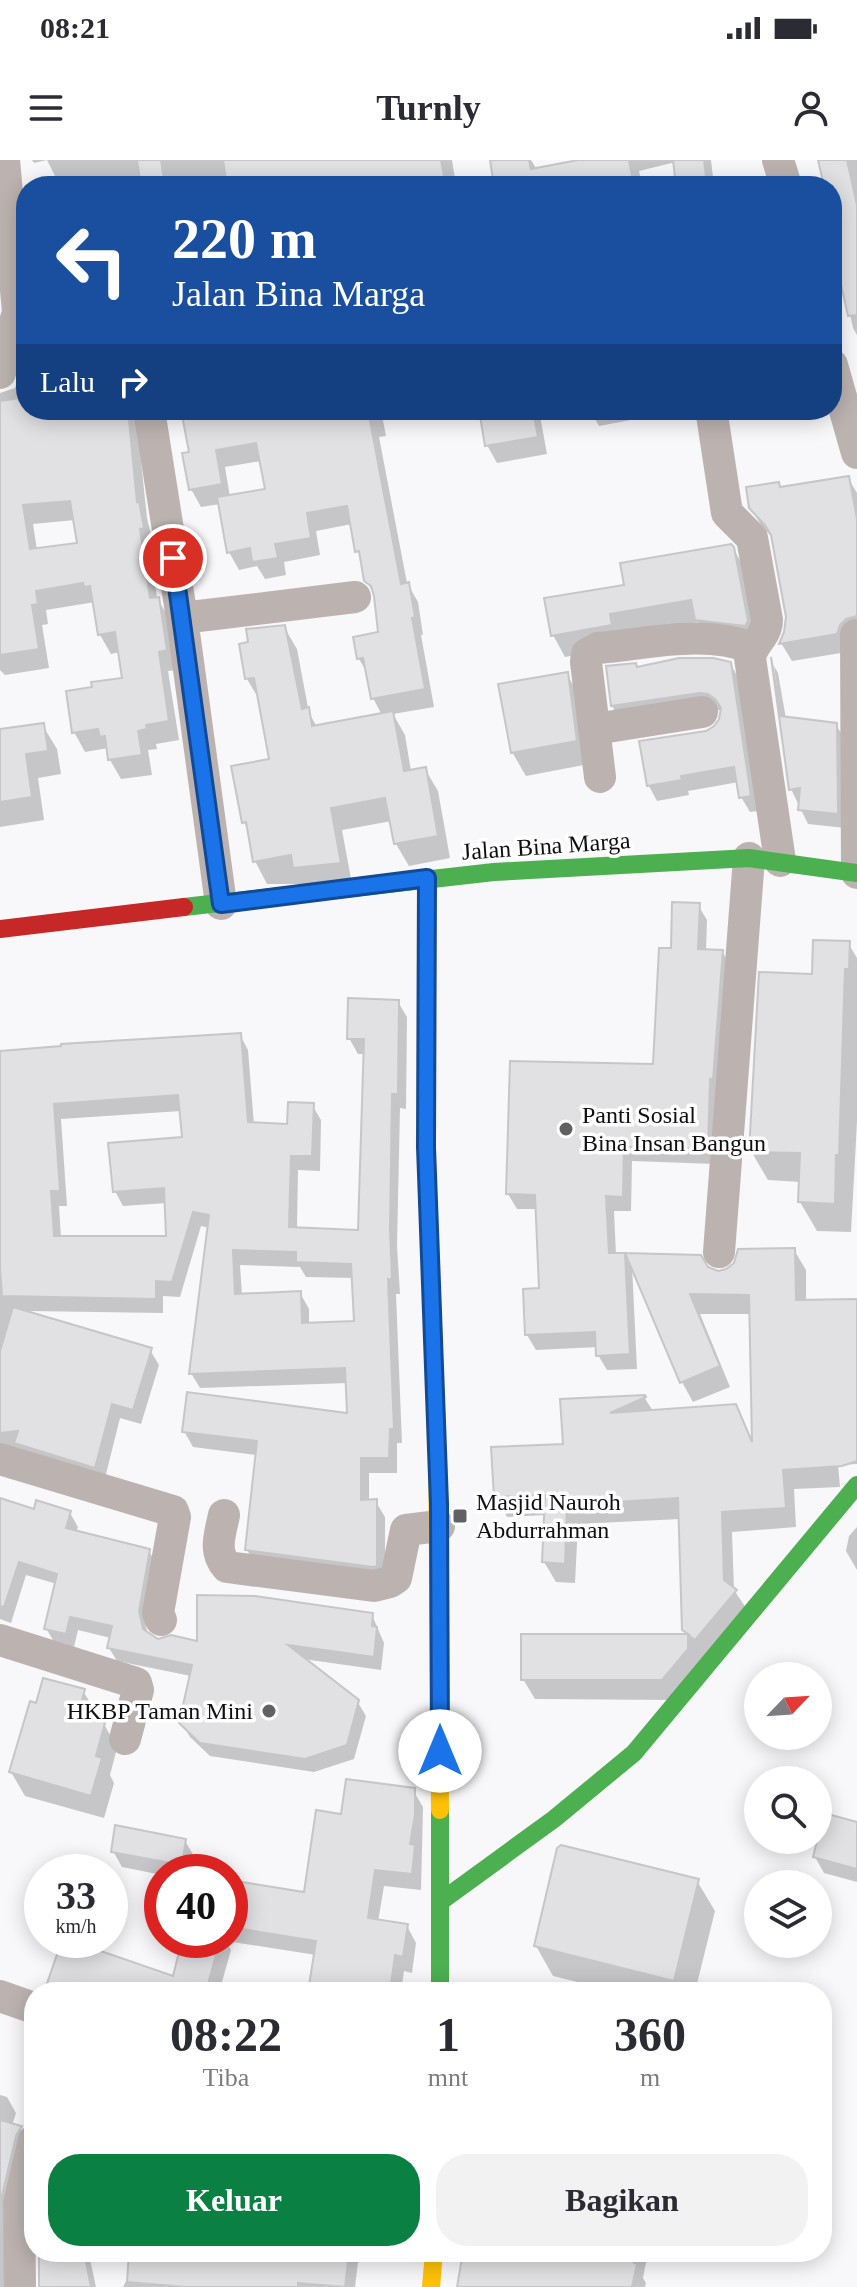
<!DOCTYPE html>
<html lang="id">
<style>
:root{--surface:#fff;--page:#f2f2f3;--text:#2b2b33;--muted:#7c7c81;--accent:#0b8043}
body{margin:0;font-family:"Times New Roman",serif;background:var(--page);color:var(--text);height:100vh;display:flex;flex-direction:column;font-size:30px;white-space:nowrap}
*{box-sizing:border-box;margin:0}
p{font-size:26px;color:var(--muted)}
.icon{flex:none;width:44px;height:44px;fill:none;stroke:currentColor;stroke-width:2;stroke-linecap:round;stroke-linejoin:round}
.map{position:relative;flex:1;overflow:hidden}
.sheet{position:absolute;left:24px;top:1822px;width:808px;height:280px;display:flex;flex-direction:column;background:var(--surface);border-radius:32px;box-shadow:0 4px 20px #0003}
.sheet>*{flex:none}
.hud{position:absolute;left:16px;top:16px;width:826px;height:244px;border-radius:32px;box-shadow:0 4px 20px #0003;background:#1a4fa0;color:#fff;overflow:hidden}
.needle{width:52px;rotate:65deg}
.fabs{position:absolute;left:744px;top:1502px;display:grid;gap:16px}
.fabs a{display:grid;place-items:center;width:88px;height:88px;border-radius:50%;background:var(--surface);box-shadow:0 4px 20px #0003;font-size:40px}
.speed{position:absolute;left:24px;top:1694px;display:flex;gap:16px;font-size:40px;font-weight:700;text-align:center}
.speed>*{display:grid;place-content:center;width:104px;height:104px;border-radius:50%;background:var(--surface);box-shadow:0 4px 20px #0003;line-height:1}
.speed small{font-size:20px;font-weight:400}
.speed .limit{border:12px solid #d22;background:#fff;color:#111}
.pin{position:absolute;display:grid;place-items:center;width:68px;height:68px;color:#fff;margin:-34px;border:4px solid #fff;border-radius:50%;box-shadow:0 2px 8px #0007}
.me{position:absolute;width:88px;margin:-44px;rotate:0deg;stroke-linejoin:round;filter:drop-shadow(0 0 6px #0008)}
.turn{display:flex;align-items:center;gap:28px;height:168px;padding:0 24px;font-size:36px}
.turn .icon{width:104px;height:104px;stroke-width:2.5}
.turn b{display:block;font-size:56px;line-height:68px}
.then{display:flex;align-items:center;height:76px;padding:0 24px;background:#0003;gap:16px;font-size:30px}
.eta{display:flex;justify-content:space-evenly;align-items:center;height:136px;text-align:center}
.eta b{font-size:48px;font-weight:700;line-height:56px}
.action{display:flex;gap:16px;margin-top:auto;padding:16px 24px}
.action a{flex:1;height:92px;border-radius:32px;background:var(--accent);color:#fff;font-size:32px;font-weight:700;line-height:92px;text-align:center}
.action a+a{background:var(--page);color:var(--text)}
.status{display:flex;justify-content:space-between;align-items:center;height:56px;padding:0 40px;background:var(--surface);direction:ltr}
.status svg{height:22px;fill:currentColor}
header{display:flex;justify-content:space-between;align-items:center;height:104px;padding:0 24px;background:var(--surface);font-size:36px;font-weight:700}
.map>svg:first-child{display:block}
.shadow{fill:#0003;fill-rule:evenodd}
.building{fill:#e1e0e2;stroke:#c6c6c8;stroke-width:2;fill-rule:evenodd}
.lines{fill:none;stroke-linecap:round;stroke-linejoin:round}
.street{stroke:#bcb3b1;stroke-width:32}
.fast{stroke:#4caf50;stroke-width:18}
.slow{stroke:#ffc107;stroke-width:18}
.jam{stroke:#c62828;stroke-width:18}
.route-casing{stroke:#114b97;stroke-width:20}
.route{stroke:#1a73e8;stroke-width:14}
.poi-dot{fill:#616062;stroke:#fff;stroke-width:3}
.labels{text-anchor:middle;stroke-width:7;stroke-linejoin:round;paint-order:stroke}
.street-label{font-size:24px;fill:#0f0e10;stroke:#fff}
.poi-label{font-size:24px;fill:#0f0e10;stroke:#fff;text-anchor:start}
</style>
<div class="status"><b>08:21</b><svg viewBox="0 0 49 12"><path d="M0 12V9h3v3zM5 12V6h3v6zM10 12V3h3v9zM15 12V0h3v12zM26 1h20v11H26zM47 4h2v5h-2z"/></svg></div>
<header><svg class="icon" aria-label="menu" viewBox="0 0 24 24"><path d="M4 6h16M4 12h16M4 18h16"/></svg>Turnly<svg class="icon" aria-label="person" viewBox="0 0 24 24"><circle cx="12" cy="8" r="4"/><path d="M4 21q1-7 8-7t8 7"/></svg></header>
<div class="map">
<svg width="857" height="2127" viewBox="0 0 857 2127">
<rect width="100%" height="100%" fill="#f8f7f9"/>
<path class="shadow" d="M 32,0 L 452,0 L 456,25 L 495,18 L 492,0 L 531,0 L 537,10 L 585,0 L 711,0 L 714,26 L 678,26 L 676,2 L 639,11 L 642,26 L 77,26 L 76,18 L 58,22 L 47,0 L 34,3 Z
M 820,0 L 857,0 L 857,175 L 853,168 L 843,122 L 832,107 L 832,26 L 812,26 L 825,23 Z
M 26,199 L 26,250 L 142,250 L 139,282 L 147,358 L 154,388 L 150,389 L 157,438 L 169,458 L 177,510 L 168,511 L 179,580 L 156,584 L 157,589 L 148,590 L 152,615 L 121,619 L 110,600 L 108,588 L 85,592 L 74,572 L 94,529 L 124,519 L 120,492 L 111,494 L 100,475 L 95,442 L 46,450 L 48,464 L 42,465 L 49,508 L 5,515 L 0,510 L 0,233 L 15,228 ZM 75,360 L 79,384 L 37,390 L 33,364 Z
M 183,250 L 381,250 L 386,276 L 379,277 L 407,423 L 418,442 L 423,475 L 421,475 L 434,547 L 393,554 L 405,575 L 411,611 L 425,609 L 438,631 L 450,698 L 409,706 L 396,684 L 392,661 L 342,670 L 352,724 L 267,724 L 255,701 L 249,672 L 244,662 L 271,601 L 260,541 L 247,519 L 284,467 L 297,489 L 309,553 L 317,567 L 382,555 L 373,538 L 368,514 L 359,499 L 381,474 L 376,438 L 366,420 L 352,364 L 316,371 L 320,395 L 284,402 L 286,415 L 265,419 L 257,406 L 239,410 L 229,392 L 220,344 L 201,347 L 191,329 L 191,293 ZM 261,301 L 267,331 L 230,337 L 225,307 Z
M 481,250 L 539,250 L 547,294 L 497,303 L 487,285 Z
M 590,250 L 707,250 L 686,255 L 684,250 L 599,266 Z
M 728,250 L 753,250 L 731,256 Z
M 848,318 L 857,333 L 857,477 L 847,492 L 792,501 L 781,483 L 788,457 L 773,378 L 762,367 L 751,348 L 781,329 Z
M 733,388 L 746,411 L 758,486 L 709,481 L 698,462 L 621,475 L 623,486 L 565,497 L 553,475 L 626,426 Z
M 730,503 L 739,519 L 758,651 L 750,652 L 741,637 L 739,622 L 688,631 L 689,635 L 657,641 L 649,626 L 641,583 L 714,569 L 722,559 L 722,551 L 709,548 L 621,561 L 612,546 L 608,508 Z
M 774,506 L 778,513 L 786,559 L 836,565 L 845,579 L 845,668 L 808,664 L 791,629 Z
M 567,514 L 580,538 L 589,604 L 526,616 L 512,592 Z
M 43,566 L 57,589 L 61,614 L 38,618 L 44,660 L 0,667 L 0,572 Z
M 698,745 L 707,760 L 706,791 L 722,791 L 730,806 L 715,1004 L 632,1001 L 631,1051 L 614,1051 L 616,1095 L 624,1095 L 629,1104 L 707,1109 L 718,1113 L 794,1090 L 806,1110 L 806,1142 L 857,1141 L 857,1304 L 838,1305 L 840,1327 L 794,1329 L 796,1367 L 732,1372 L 734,1430 L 748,1451 L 674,1540 L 535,1539 L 523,1519 L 523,1476 L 688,1476 L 684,1470 L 680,1359 L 578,1364 L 575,1423 L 556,1422 L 544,1402 L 546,1355 L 507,1357 L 496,1337 L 565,1286 L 563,1241 L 644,1237 L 653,1251 L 735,1246 L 754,1283 L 751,1154 L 700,1154 L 730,1227 L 693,1242 L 682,1222 L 632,1106 L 637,1209 L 607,1210 L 598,1195 L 598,1187 L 536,1190 L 527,1175 L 541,1130 L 538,1049 L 517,1049 L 508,1034 L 655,906 L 673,790 Z
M 848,783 L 857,798 L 857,962 L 851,1072 L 817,1071 L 800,1042 L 801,1022 L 768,1020 L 751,991 L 814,816 Z
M 398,842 L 407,857 L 406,949 L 400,948 L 397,1086 L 400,1134 L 396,1134 L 402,1283 L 397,1283 L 397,1313 L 369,1313 L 369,1342 L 376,1342 L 385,1357 L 385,1420 L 256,1405 L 247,1390 L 257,1295 L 193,1287 L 184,1271 L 349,1255 L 348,1223 L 200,1228 L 191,1213 L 209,1068 L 201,1066 L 180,1137 L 163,1136 L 163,1153 L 29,1151 L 150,1190 L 159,1205 L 141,1264 L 120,1258 L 104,1322 L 0,1292 L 0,1197 L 3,1187 L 0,1187 L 0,893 L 240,875 L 248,890 L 254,965 L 289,966 L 312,945 L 321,960 L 320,1011 L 298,1010 L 297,1069 L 360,1072 L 366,894 L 358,894 L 349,878 ZM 181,951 L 184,978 L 115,1031 L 123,1046 L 167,1043 L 169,1078 L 61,1078 L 59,1046 L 67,1046 L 61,959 ZM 240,1105 L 300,1107 L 306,1117 L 354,1118 L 356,1163 L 309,1165 L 309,1149 L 300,1133 L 242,1135 Z
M 0,1340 L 35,1351 L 70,1353 L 78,1367 L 76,1372 L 149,1391 L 157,1405 L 146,1466 L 148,1475 L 158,1481 L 198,1483 L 372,1455 L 384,1483 L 381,1510 L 303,1499 L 357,1541 L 366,1556 L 354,1599 L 314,1612 L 210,1596 L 190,1577 L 181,1562 L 191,1516 L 117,1501 L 109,1488 L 111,1478 L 78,1470 L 74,1487 L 54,1482 L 46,1468 L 57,1424 L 26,1415 L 11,1463 L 0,1459 Z
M 857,1367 L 857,1410 L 846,1391 L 849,1376 Z
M 83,1531 L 97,1554 L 95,1562 L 104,1564 L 117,1588 L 110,1615 L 114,1623 L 104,1658 L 25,1636 L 11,1612 L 38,1546 Z
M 413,1630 L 423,1647 L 421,1730 L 384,1726 L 378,1762 L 407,1766 L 416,1783 L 412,1813 L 404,1811 L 401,1832 L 310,1832 L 316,1795 L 226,1781 L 231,1790 L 220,1829 L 239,1832 L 46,1832 L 174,1818 L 184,1780 L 230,1780 L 230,1722 L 306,1734 L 342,1656 Z
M 857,1664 L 857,1722 L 824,1713 L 815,1697 Z
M 185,1681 L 194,1696 L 191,1712 L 162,1712 L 162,1715 L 122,1707 L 113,1691 Z
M 60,1696 L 83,1702 L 89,1712 L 56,1712 Z
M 697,1721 L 715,1751 L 695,1832 L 618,1832 L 553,1816 L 536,1786 Z
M 0,1935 L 7,1937 L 16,1953 L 12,1966 L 20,1968 L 29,1983 L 9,2127 L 0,2127 Z
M 41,2092 L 352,2092 L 358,2102 L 355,2127 L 123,2127 L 130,2114 L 131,2099 L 90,2099 L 96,2127 L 41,2127 Z
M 460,2092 L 570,2092 L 604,2098 L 605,2092 L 644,2092 L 647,2097 L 643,2118 L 646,2123 L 645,2127 L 459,2127 L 463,2102 Z"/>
<path class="building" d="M 137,0 L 161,0 L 165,26 L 141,26 Z
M 223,0 L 441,0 L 446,26 L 227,26 Z
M 490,0 L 529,0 L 531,9 L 578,0 L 629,0 L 634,26 L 494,26 Z
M 673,0 L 704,0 L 707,26 L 676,26 Z
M 818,0 L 847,0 L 857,45 L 857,155 L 848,156 L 837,106 L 832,107 L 832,26 L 824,26 Z
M 26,237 L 26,250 L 128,250 L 137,342 L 139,341 L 144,368 L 140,369 L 150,438 L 159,437 L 167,490 L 159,492 L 169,561 L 146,565 L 147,569 L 138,571 L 142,595 L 108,600 L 105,576 L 100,577 L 98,569 L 72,573 L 66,531 L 92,527 L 91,522 L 122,518 L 115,472 L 98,475 L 90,426 L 84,427 L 83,423 L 36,431 L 38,444 L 32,445 L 39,489 L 0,495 L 0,241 ZM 70,341 L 77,383 L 30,389 L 23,345 Z
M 181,250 L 368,250 L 401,424 L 409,422 L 415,457 L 412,458 L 425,529 L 371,539 L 363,498 L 357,499 L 353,477 L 378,472 L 374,436 L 371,426 L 364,421 L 359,391 L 355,392 L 347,346 L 307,353 L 311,378 L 275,384 L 278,398 L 252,402 L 250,388 L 227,393 L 217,337 L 265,329 L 256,283 L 216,290 L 222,324 L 189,330 L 182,293 L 189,292 Z
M 479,250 L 533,250 L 538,277 L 485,286 Z
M 849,316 L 857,359 L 857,456 L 846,459 L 840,465 L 837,474 L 779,484 L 784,472 L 786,457 L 771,375 L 765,365 L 749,348 L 746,327 L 779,322 L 780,327 Z
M 731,384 L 734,387 L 748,461 L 745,466 L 695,460 L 691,440 L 610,454 L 612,465 L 551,476 L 544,438 L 624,425 L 620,403 Z
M 285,465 L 302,549 L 309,547 L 312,566 L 393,551 L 404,611 L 426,607 L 438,676 L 394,684 L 385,638 L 331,648 L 341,703 L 293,708 L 291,695 L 253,702 L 246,662 L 242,663 L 231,606 L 269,599 L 254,518 L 245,519 L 239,484 L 248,482 L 246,469 Z
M 771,497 L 781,556 L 837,563 L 838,654 L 798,650 L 800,628 L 789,630 Z
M 679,498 L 713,498 L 731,502 L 751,636 L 739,638 L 734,607 L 681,616 L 682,620 L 647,626 L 639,581 L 706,571 L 714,566 L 719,559 L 721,548 L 716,540 L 708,534 L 700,533 L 611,546 L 606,506 L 636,503 L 637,507 Z
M 568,512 L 577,581 L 511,593 L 498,524 Z
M 44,563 L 48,591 L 26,594 L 32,637 L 0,642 L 0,569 Z
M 672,742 L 700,743 L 698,789 L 723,790 L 713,919 L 710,919 L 708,989 L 624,987 L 623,1037 L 606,1036 L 609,1093 L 625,1093 L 630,1194 L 596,1196 L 595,1172 L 525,1175 L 523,1129 L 539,1128 L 535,1035 L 506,1034 L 510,901 L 653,904 L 659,788 L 671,788 Z
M 813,780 L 850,781 L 849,809 L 845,809 L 839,995 L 836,995 L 835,1044 L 798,1042 L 800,993 L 749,992 L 759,812 L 812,814 Z
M 348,838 L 399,840 L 398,934 L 392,934 L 390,1070 L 392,1119 L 388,1119 L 394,1269 L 390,1269 L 389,1298 L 361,1298 L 361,1340 L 377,1339 L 377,1406 L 373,1407 L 245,1390 L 257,1281 L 182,1272 L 187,1232 L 347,1253 L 345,1208 L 189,1214 L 209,1055 L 193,1052 L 172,1122 L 156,1121 L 156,1139 L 2,1136 L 0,1108 L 0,891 L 61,886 L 61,884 L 241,873 L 248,962 L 287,964 L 288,942 L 314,943 L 312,996 L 291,996 L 289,1067 L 358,1070 L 364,879 L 347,879 ZM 178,935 L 182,977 L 108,983 L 113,1032 L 164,1028 L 166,1076 L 54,1076 L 51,1031 L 60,1031 L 54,944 ZM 233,1090 L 296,1092 L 296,1102 L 351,1104 L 354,1161 L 302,1163 L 301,1131 L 235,1134 Z
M 795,1088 L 796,1140 L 857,1139 L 857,1301 L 842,1306 L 783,1310 L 786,1348 L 722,1352 L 724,1420 L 737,1430 L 695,1480 L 688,1475 L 688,1489 L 662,1520 L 521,1520 L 521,1474 L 688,1474 L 682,1470 L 678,1338 L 567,1345 L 565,1404 L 542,1402 L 545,1335 L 494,1337 L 491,1287 L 563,1284 L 560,1239 L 645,1235 L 646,1237 L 610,1253 L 736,1244 L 752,1282 L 749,1135 L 690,1134 L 720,1206 L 680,1223 L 625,1093 L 701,1095 L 708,1107 L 718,1111 L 726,1109 L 734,1103 L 738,1089 Z
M 13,1147 L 152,1188 L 133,1250 L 112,1244 L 95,1308 L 14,1283 L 18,1271 L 0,1273 L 0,1191 Z
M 0,1338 L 34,1349 L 36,1340 L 71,1351 L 66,1368 L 150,1389 L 139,1451 L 143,1469 L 158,1479 L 171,1475 L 197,1481 L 197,1435 L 255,1436 L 373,1453 L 372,1466 L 377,1467 L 374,1497 L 288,1485 L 359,1540 L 347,1585 L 305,1599 L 200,1583 L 179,1563 L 192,1505 L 107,1488 L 112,1466 L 70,1457 L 66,1474 L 44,1469 L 57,1414 L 19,1402 L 4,1447 L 0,1446 Z
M 43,1518 L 85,1529 L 78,1555 L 105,1563 L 96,1596 L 102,1598 L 91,1636 L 9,1612 L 30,1541 L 36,1543 Z
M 346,1619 L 415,1628 L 415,1655 L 410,1684 L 415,1685 L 412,1714 L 375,1710 L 368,1758 L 408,1764 L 403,1797 L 395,1795 L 390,1832 L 308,1832 L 316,1781 L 230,1767 L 230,1720 L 304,1732 L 316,1650 L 341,1654 Z
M 824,1653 L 857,1662 L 857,1709 L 813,1697 Z
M 115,1665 L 186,1679 L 182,1705 L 111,1692 Z
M 561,1685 L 699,1719 L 674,1821 L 534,1786 L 557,1688 Z
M 62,1780 L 69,1780 L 173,1816 L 182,1780 L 220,1780 L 207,1828 L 209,1832 L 44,1832 Z
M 0,1960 L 22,1966 L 16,1976 L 0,2044 Z
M 39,2092 L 84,2092 L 91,2127 L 39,2127 Z
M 129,2092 L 349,2092 L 345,2127 L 298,2123 L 298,2127 L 185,2127 L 127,2122 Z
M 463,2092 L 581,2092 L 603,2096 L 603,2092 L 636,2092 L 634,2103 L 637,2104 L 632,2127 L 457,2127 Z"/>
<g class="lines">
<path class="street" d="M 4,0 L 18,152 L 26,150
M 778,0 L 786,26
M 832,205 L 857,293
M 0,213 L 18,152
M 149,250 L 182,458 L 221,744
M 712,255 L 727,353 L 752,378 L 767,460 C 767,476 752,483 750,498 L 780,701
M 182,458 L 355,437
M 856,475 L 857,713
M 595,569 L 702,552
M 600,617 L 586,502 L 587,494 L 598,488 C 648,484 704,469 752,488
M 719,1092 L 749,698
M 0,1299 L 173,1351 L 175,1357 L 158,1453 L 161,1460
M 224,1355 C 220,1375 213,1391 227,1407 L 374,1426 L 390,1422 L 396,1418 L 406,1370 L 439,1366
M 0,1480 L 136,1523 L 138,1530 L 125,1579
M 0,1836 L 34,1848
M 20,2127 L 19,2044 L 34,1980"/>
<path class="fast" d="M 427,718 L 426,987 L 437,1278
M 184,747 L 494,712 L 749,698 L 857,713
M 440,1650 L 440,1832
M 440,1742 L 554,1659 L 634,1593 L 857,1325"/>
<path class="slow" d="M 437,1278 L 440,1650
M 431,2127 L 434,2092"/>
<path class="jam" d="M 0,769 L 184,747"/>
</g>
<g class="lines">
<defs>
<path id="route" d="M 173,398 L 221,744 L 427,718 L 426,987 L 439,1344 L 440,1591"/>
</defs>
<use href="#route" class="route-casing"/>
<use href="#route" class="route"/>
</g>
<g class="poi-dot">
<circle cx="566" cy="969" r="8"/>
<rect x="452" y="1348" width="16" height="16" rx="4"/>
<circle cx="269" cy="1551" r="8"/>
</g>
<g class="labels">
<g class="street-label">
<text transform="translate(546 686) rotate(-4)" y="8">Jalan Bina Marga</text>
</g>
<g class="poi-label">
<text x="582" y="963">Panti Sosial<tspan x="582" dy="28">Bina Insan Bangun</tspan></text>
<text x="476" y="1350">Masjid Nauroh<tspan x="476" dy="28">Abdurrahman</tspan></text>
<text x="253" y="1559" text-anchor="end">HKBP Taman Mini</text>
</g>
</g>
</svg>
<div class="fabs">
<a><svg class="needle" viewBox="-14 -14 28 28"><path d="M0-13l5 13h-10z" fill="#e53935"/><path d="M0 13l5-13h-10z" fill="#7c7c81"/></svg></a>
<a><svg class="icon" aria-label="search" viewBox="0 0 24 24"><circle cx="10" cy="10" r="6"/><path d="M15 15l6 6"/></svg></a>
<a><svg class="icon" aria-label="layers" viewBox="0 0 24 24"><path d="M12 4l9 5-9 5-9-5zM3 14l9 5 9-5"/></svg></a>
</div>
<div class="speed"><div>33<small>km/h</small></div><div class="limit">40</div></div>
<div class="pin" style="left:173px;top:398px;background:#d93025"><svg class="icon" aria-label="arrive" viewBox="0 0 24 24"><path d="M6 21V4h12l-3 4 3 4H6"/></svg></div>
<svg class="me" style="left:440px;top:1591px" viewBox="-20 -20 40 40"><circle r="19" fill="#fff"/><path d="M0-13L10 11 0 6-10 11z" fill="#1a73e8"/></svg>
<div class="hud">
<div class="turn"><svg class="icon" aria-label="left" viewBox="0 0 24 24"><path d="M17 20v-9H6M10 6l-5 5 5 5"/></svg><div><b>220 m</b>Jalan Bina Marga</div></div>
<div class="then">Lalu<svg class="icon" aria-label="right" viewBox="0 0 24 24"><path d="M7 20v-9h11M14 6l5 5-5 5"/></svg></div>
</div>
<section class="sheet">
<div class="eta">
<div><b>08:22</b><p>Tiba</p></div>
<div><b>1</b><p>mnt</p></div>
<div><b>360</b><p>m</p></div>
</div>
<div class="action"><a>Keluar</a><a>Bagikan</a></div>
</section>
</div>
